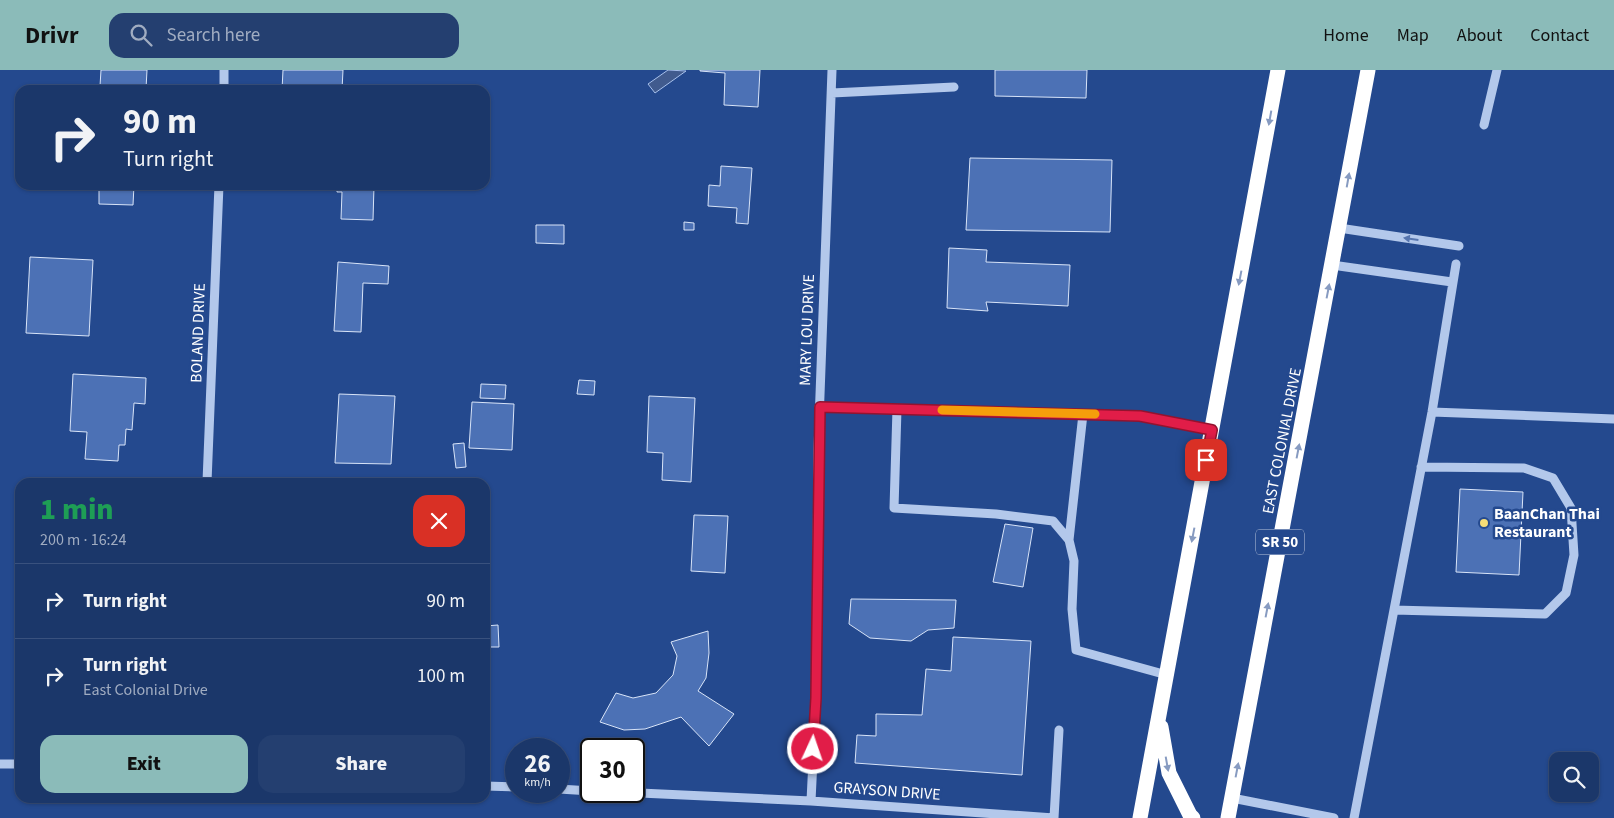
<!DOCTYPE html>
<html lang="en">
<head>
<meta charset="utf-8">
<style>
  body { margin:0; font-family:"Source Sans 3",sans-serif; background:#243f70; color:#f1f3f6; height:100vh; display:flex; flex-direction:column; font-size:19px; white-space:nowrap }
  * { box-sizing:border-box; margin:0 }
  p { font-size:16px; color:#a0acc1 }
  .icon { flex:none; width:28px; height:28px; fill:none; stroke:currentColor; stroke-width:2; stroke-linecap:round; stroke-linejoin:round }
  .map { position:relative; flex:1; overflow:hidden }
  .sheet { position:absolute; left:15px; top:408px; width:475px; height:325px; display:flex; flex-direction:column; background:#1b376a; border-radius:15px; box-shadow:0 1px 4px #0004,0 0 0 1px #39517e }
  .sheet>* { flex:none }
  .guide { position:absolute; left:15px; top:15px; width:475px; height:105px; border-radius:15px; box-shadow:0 1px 4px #0004,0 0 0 1px #39517e; background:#1b376a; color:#f1f3f6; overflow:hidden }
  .buttons { position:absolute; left:1549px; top:682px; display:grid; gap:10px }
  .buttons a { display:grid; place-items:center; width:50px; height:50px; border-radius:10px; background:#1b376a; box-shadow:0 1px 4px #0004,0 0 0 1px #39517e; font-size:25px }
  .speed { position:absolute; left:505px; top:668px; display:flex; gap:10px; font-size:25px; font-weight:700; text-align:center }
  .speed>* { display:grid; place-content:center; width:65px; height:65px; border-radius:50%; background:#1b376a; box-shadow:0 1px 4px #0004,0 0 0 1px #39517e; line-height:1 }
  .speed small { font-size:12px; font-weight:400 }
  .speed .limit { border:2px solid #111; border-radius:8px; background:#fff; color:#111 }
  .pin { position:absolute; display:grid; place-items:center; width:42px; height:42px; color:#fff; margin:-21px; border-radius:10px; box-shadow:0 2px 8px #0006 }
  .me { position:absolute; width:55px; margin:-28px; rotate:3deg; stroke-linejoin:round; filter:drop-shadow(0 0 4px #0008) }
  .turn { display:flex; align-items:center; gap:18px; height:105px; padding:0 25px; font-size:22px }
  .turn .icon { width:65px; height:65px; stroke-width:2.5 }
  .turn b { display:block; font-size:35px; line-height:42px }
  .round { display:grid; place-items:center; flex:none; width:52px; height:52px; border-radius:15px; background:#243f70 }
  .head { display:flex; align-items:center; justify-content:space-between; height:85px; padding:0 25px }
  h1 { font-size:30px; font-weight:800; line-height:38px; color:#1e9e55 }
  .cta { display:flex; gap:10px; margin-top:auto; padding:10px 25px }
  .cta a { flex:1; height:58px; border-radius:15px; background:#8bbbb9; color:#111; font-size:20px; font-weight:800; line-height:58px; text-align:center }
  .cta a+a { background:#243f70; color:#f1f3f6 }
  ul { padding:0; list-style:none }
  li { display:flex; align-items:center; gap:15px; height:75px; padding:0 25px; border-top:1px solid #39517e }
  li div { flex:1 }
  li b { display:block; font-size:19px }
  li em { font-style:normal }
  header { display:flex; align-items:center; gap:30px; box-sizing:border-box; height:70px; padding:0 25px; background:#8bbbb9; color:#111 }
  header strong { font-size:24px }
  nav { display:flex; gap:28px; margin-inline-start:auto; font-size:18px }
  .search { width:350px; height:45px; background:#243f70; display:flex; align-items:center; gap:12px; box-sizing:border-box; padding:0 18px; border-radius:15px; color:#a0acc1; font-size:19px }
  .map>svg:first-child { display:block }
  .water { fill:#415b8e; stroke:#a8c1ec }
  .building { fill:#4c71b5; stroke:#d8e4f8 }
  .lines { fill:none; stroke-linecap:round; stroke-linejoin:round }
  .minor { stroke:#b3c8eb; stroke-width:9 }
  .highway { stroke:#fff; stroke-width:15 }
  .oneway { fill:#879bc1 }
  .oneway2 { fill:#5675af }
  .route-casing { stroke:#92132f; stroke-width:12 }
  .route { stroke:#e11d48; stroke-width:9 }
  .slow { stroke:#f59e0b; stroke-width:9 }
  .poi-dot { fill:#f6dd77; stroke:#24498e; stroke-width:2 }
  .labels { text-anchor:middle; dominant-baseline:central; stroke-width:5; stroke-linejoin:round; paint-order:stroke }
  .shield { fill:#24498e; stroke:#bdc8dd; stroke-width:1 }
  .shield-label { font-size:15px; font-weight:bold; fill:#fff }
  .street-label { font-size:16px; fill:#fff; stroke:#24498e }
  .poi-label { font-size:16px; font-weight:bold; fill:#fff; stroke:#24498e; text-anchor:start }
</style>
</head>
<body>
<header>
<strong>Drivr</strong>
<div class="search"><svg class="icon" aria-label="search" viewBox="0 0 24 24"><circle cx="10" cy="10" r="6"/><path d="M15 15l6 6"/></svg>Search here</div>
<nav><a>Home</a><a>Map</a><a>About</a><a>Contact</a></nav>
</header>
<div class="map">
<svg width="1614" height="748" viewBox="0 0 1614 748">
  <rect width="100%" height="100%" fill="#24498e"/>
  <!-- water -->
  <path class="water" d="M 668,0 L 686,1 L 655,23 L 648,14 Z"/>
  <!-- building -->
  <path class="building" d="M 101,0 L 147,0 L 146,19 L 100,16 Z
    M 283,0 L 343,0 L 342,20 L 282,20 Z
    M 700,0 L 760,0 L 758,37 L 724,35 L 725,3 L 700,1 Z
    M 995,0 L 1087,0 L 1086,28 L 995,26 Z
    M 970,88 L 1112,90 L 1110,162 L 966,160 Z
    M 721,96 L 752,98 L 748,154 L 736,153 L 737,138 L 708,136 L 709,115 L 720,116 Z
    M 99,115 L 134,115 L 133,135 L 99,134 Z
    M 337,115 L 379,115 L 379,117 L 374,116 L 373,150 L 341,149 L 342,122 L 337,122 Z
    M 684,152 L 694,153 L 694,160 L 684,160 Z
    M 536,155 L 564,155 L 564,174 L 536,173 Z
    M 949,178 L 987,180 L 986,192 L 1070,195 L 1068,236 L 986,232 L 988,241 L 947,238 Z
    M 30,187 L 93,190 L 89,266 L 26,263 Z
    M 338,192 L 389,196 L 388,214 L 363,213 L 361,262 L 334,261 Z
    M 73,304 L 146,308 L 145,334 L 134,333 L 132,360 L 126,359 L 125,375 L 119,375 L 118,391 L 85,389 L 87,362 L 70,361 Z
    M 579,310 L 595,311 L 594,325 L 577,324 Z
    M 481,314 L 506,315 L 505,329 L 480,328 Z
    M 339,324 L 395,326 L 391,394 L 335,393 Z
    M 649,326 L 695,328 L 691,412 L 662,410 L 663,383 L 647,382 Z
    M 472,332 L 514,334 L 512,380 L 469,378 Z
    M 464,373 L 466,397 L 456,398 L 453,374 Z
    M 1460,419 L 1523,422 L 1519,505 L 1456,502 Z
    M 694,445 L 728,446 L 725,503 L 691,501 Z
    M 1005,454 L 1033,458 L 1023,517 L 993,512 Z
    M 851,529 L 956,530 L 954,558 L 928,560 L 911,571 L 870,568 L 849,554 Z
    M 498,555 L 499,577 L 485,577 L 485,556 Z
    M 708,561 L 709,583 L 706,608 L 698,621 L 734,644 L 709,676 L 681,647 L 645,659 L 624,660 L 600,652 L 616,623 L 633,628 L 656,623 L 673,605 L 677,586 L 671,572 Z
    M 953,567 L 1031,571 L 1022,705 L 855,693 L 857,665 L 876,666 L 876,644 L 922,645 L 926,599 L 951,601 Z"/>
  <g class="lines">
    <!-- minor -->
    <path class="minor" d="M 224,20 L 224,0
      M 832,23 L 954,17
      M 1484,55 L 1497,0
      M 1339,158 L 1459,176
      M 1332,195 L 1452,212
      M 819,337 L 1083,344
      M 897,339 L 894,438 L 996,444 L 1053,451 L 1069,470 L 1074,491 L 1072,539 L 1076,580 L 1167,605
      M 1432,342 L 1614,349
      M 207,412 L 219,115
      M 1069,470 L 1083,344 L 1140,346 L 1212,360
      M 1394,540 L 1545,544 L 1566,523 L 1574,485 L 1571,438 L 1553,408 L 1524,398 L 1421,397
      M 0,694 L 20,694
      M 485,716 L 516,717
      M 559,719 L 591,721
      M 597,721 L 811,731 L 1054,748
      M 1232,728 L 1334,748
      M 811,731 L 816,628 L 818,379 L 832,0
      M 1054,748 L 1059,660
      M 1354,748 L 1432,342 L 1456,194"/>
    <!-- highway -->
    <path class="highway" d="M 1161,657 L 1169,703 L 1190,745 L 1193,748
      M 1140,748 L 1278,0
      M 1228,748 L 1368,0"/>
  </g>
  <!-- one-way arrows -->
  <defs><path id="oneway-solid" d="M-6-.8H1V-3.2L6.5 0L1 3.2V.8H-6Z" transform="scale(1.25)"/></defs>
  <g class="oneway">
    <use href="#oneway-solid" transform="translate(1270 48) rotate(100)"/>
    <use href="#oneway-solid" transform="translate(1348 110) rotate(-80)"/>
    <use href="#oneway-solid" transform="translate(1240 208) rotate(101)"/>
    <use href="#oneway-solid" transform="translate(1328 221) rotate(-79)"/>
    <use href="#oneway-solid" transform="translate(1298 381) rotate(-79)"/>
    <use href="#oneway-solid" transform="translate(1193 465) rotate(101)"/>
    <use href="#oneway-solid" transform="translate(1267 540) rotate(-79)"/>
    <use href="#oneway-solid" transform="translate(1167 694) rotate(80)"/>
    <use href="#oneway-solid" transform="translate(1237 700) rotate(-79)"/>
  </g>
  <use class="oneway2" href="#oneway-solid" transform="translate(1411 169) rotate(-172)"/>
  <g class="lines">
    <defs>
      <path id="route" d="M 813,679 L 816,628 L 820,337 L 1140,346 L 1212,360 L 1206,390"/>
    </defs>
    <!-- route casing -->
    <use href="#route" class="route-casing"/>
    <!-- route -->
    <use href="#route" class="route"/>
    <!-- slow -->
    <path class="slow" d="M 942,340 L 1095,344"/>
  </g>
  <!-- markers -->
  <circle class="poi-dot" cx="1484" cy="453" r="5"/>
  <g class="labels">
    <!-- shield labels -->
    <rect class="shield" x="1256" y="459.5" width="48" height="25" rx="4"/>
    <g class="shield-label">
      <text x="1280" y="472">SR 50</text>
    </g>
    <!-- street labels -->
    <g class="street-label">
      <text transform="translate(807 260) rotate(-88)">MARY LOU DRIVE</text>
      <text transform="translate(198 263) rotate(-88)">BOLAND DRIVE</text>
      <text transform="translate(1282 371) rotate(-79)">EAST COLONIAL DRIVE</text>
      <text transform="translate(887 721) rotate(4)">GRAYSON DRIVE</text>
    </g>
    <!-- poi labels -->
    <g class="poi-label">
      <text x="1494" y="444">BaanChan Thai<tspan x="1494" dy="18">Restaurant</tspan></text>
    </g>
  </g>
</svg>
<div class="buttons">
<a><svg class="icon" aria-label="search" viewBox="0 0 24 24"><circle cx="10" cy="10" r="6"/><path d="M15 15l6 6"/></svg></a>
</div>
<div class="speed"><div>26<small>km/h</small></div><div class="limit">30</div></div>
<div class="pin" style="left:1206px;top:390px;background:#d93025"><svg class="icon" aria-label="arrive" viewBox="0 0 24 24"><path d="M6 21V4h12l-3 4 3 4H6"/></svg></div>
<svg class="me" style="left:813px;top:679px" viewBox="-20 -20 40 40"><circle r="17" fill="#e11d48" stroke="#fff" stroke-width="3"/><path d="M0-11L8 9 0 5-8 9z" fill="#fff"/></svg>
<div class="guide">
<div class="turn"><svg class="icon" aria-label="right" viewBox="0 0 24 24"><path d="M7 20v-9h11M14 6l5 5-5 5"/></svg><div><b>90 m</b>Turn right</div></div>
</div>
<section class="sheet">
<div class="head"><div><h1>1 min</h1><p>200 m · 16:24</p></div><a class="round" style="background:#d93025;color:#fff"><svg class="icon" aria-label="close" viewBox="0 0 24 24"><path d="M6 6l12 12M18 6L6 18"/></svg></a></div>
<ul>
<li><svg class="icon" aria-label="right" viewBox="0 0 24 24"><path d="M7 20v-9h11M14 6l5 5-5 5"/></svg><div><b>Turn right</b></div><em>90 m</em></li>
<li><svg class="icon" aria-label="right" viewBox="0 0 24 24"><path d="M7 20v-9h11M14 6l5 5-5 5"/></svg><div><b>Turn right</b><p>East Colonial Drive</p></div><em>100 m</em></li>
</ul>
<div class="cta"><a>Exit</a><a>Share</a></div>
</section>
</div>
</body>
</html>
